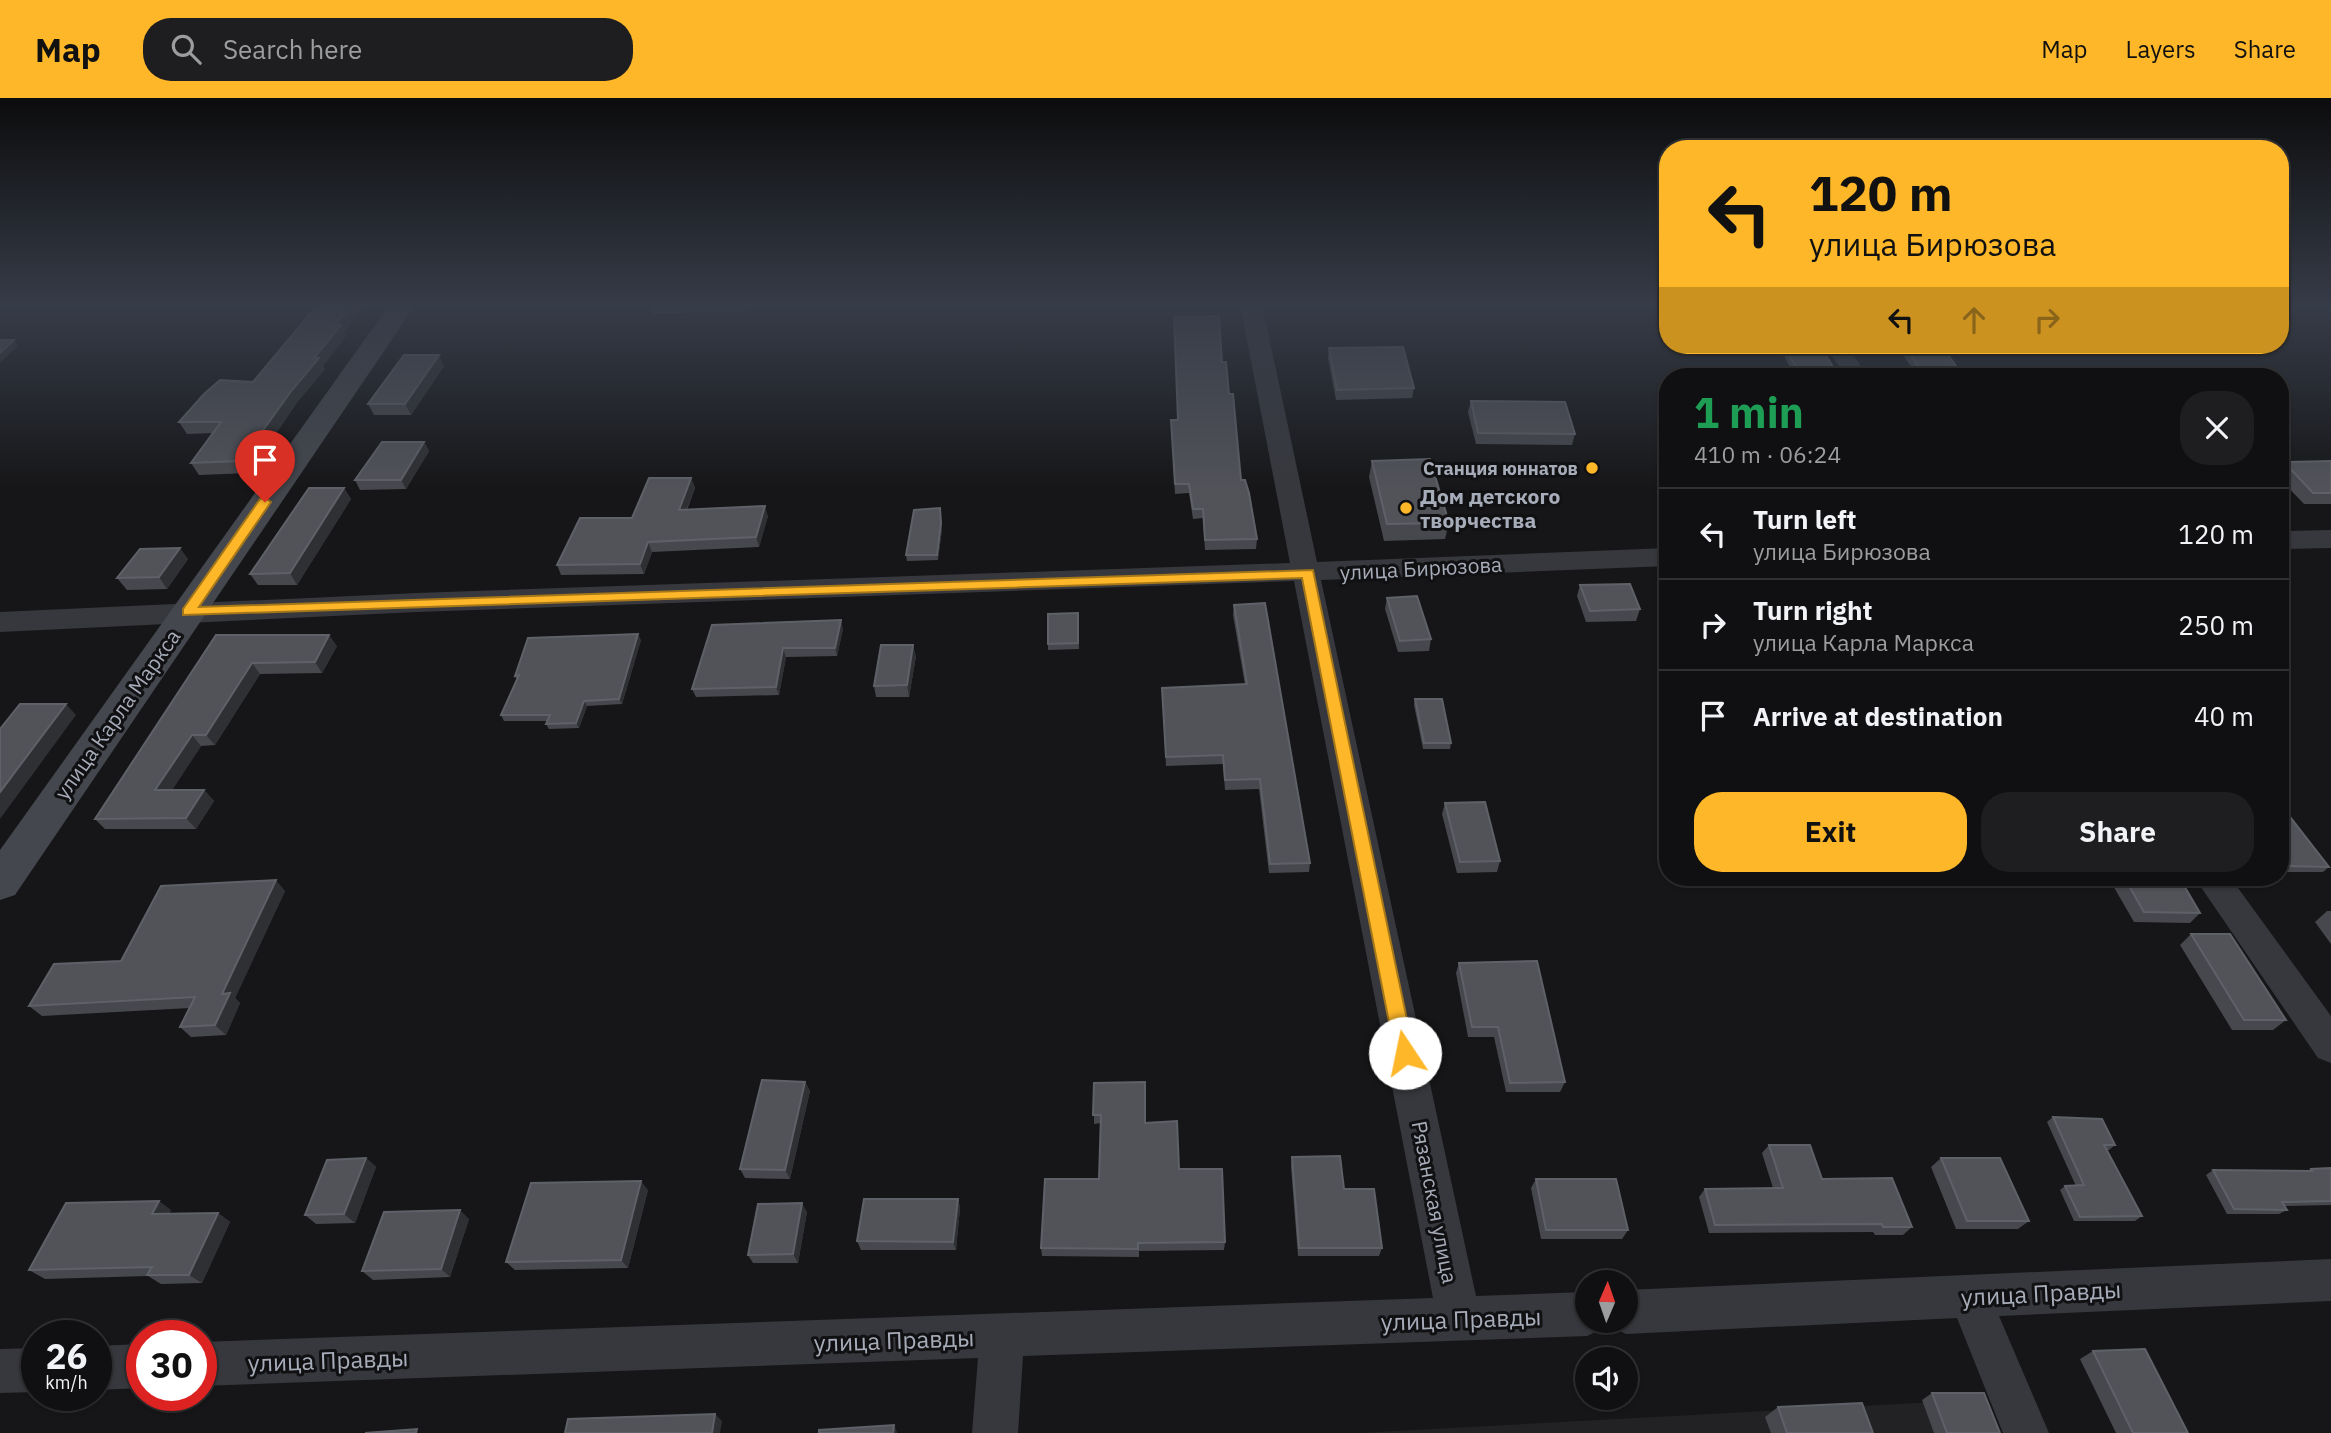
<!DOCTYPE html>
<html lang="en">
<head>
<meta charset="utf-8">
<style>
  body { margin:0; font-family:"IBM Plex Sans",sans-serif; background:#1e1e20; color:#f1f3f6; height:100vh; display:flex; flex-direction:column; font-size:26px; white-space:nowrap }
  * { box-sizing:border-box; margin:0 }
  p { font-size:23px; color:#9c9d9f }
  .icon { flex:none; width:38px; height:38px; fill:none; stroke:currentColor; stroke-width:2; stroke-linecap:round; stroke-linejoin:round }
  .map { position:relative; flex:1; overflow:hidden }
  .sheet { position:absolute; left:1659px; top:270px; width:630px; height:518px; display:flex; flex-direction:column; background:#101012; border-radius:28px; box-shadow:0 2px 5px #0004,0 0 0 2px #303032 }
  .sheet>* { flex:none }
  .guide { position:absolute; left:1659px; top:42px; width:630px; height:214px; border-radius:28px; box-shadow:0 2px 5px #0004,0 0 0 2px #303032; background:#feb728; color:#111; overflow:hidden }
  .needle { width:46px; rotate:2deg }
  .controls { position:absolute; left:1575px; top:1172px; display:grid; gap:14px }
  .controls a { display:grid; place-items:center; width:63px; height:63px; border-radius:50%; background:#101012; box-shadow:0 2px 5px #0004,0 0 0 2px #303032; font-size:35px }
  .speed { position:absolute; left:21px; top:1222px; display:flex; gap:14px; font-size:35px; font-weight:700; text-align:center }
  .speed>* { display:grid; place-content:center; width:91px; height:91px; border-radius:50%; background:#101012; box-shadow:0 2px 5px #0004,0 0 0 2px #303032; line-height:1 }
  .speed small { font-size:18px; font-weight:400 }
  .speed .limit { border:10px solid #d22; background:#fff; color:#111 }
  .pin { position:absolute; display:grid; place-items:center; width:60px; height:60px; color:#fff; margin:-72px -30px; border-radius:50% 50% 50% 0; rotate:-45deg; box-shadow:0 0 7px #0007 }
  .pin .icon { rotate:45deg }
  .me { position:absolute; width:77px; margin:-38px; rotate:349deg; stroke-linejoin:round; filter:drop-shadow(0 0 5px #0008) }
  .turn { display:flex; align-items:center; gap:24px; height:147px; padding:0 35px; font-size:32px }
  .turn .icon { width:91px; height:91px; stroke-width:2.5 }
  .turn b { display:block; font-size:49px; line-height:60px }
  .lanes { display:flex; align-items:center; height:66px; padding:0 35px; background:#0003; justify-content:center; gap:35px; direction:ltr }
  .lanes .off { opacity:.35 }
  .round { display:grid; place-items:center; flex:none; width:74px; height:74px; border-radius:28px; background:#1e1e20 }
  .summary { display:flex; align-items:center; justify-content:space-between; height:119px; padding:0 35px }
  h1 { font-size:42px; font-weight:800; line-height:52px; color:#1e9e55 }
  .cta { display:flex; gap:14px; margin-top:auto; padding:14px 35px }
  .cta a { flex:1; height:80px; border-radius:28px; background:#feb728; color:#111; font-size:28px; font-weight:800; line-height:80px; text-align:center }
  .cta a+a { background:#1e1e20; color:#f1f3f6 }
  ul { padding:0; list-style:none }
  li { display:flex; align-items:center; gap:21px; height:91px; padding:0 35px; border-top:2px solid #303032 }
  li div { flex:1 }
  li b { display:block; font-size:26px }
  li em { font-style:normal }
  header { display:flex; align-items:center; gap:42px; box-sizing:border-box; height:98px; padding:0 35px; background:#feb728; color:#111 }
  header strong { font-size:33px }
  nav { display:flex; gap:38px; margin-inline-start:auto; font-size:24px }
  .search { width:490px; height:63px; background:#1e1e20; display:flex; align-items:center; gap:18px; box-sizing:border-box; padding:0 24px; border-radius:28px; color:#9c9d9f; font-size:26px }
  .map>svg:first-child { display:block }
  .built { fill:#222225 }
  .lines { fill:none; stroke-linecap:round; stroke-linejoin:round }
  .minor { fill:#37383d; fill-rule:evenodd }
  .secondary { fill:#44474d; fill-rule:evenodd }
  .wall { fill:#47484d }
  .shaded-wall { fill:#2f3033 }
  .building { fill:#525359; stroke:#5f6168; stroke-width:2 }
  .route { fill:#feb728; stroke:#a5771a; stroke-width:2 }
  .poi-dot { fill:#feb728; stroke:#111113; stroke-width:2.5 }
  .labels { text-anchor:middle; dominant-baseline:central; stroke-width:6; stroke-linejoin:round; paint-order:stroke }
  .far-poi-label { font-size:18px; font-weight:bold; fill:#a7acb9; stroke:#111113; text-anchor:end }
  .poi-label { font-size:21px; font-weight:bold; fill:#a7acb9; stroke:#111113; text-anchor:start }
  .street-label { font-size:21px; fill:#a7acb9; stroke:#111113 }
  .near-street-label { font-size:24px; fill:#a7acb9; stroke:#111113 }
</style>
</head>
<body>
<header>
<strong>Map</strong>
<div class="search"><svg class="icon" aria-label="search" viewBox="0 0 24 24"><circle cx="10" cy="10" r="6"/><path d="M15 15l6 6"/></svg>Search here</div>
<nav><a>Map</a><a>Layers</a><a>Share</a></nav>
</header>
<div class="map">
<svg width="2331" height="1335" viewBox="0 0 2331 1335">
  <rect width="100%" height="100%" fill="#161618"/>
  <!-- built -->
  <path class="built" d="M 1972,1302 L 1984,1335 L 1358,1335 Z"/>
  <g class="lines">
    <!-- minor -->
    <path class="minor" d="M 1240,206 L 1262,206 L 1317,464 L 1668,450 L 1668,468 L 1321,482 L 1476,1198 L 1587,1194 L 1587,1223 L 1606,1223 L 1602,1231 L 1587,1238 L 1023,1258 L 1018,1335 L 972,1335 L 978,1260 L 201,1288 L 201,1244 L 1433,1200 L 1294,483 L 417,514 L 0,534 L 0,514 L 417,495 L 1290,465 Z
      M 1824,247 L 1846,247 L 1868,278 L 1846,278 Z
      M 2331,432 L 2331,450 L 2280,451 L 2280,433 Z
      M 2194,779 L 2230,779 L 2331,918 L 2331,965 L 2318,960 Z
      M 2331,1161 L 2331,1203 L 1999,1218 L 2049,1335 L 2003,1335 L 1957,1220 L 1626,1236 L 1611,1229 L 1608,1223 L 1626,1223 L 1626,1192 Z
      M 142,1246 L 142,1290 L 96,1292 L 96,1248 Z
      M 37,1250 L 37,1294 L 0,1295 L 0,1251 Z"/>
    <!-- secondary -->
    <path class="secondary" d="M 390,206 L 416,206 L 15,797 L 0,802 L 0,752 Z"/>
  </g>
  <!-- wall -->
  <path class="wall" d="M 651,206 L 750,206 L 746,213 L 652,216 L 650,208 Z
    M 344,234 L 346,238 L 323,268 L 325,271 L 298,303 L 249,375 L 199,377 L 191,365 L 213,335 L 187,336 L 179,324 Z
    M 1778,247 L 1819,247 L 1839,278 L 1795,278 Z
    M 1898,247 L 1959,250 L 1956,257 L 1948,257 L 1963,278 L 1917,278 L 1897,248 Z
    M 1329,250 L 1414,290 L 1412,300 L 1336,302 L 1328,260 Z
    M 1222,264 L 1229,296 L 1241,382 L 1257,441 L 1256,451 L 1205,452 L 1203,420 L 1193,421 L 1189,395 L 1175,396 L 1171,322 L 1177,322 Z
    M 444,268 L 411,317 L 374,317 L 368,306 Z
    M 1471,303 L 1575,336 L 1572,347 L 1476,346 L 1468,314 Z
    M 424,344 L 429,353 L 406,391 L 360,392 L 355,382 Z
    M 1372,363 L 1449,425 L 1445,441 L 1384,443 L 1369,379 Z
    M 2331,363 L 2331,406 L 2304,406 L 2280,381 L 2280,368 L 2284,364 Z
    M 691,380 L 695,390 L 687,412 L 768,418 L 759,449 L 652,454 L 644,476 L 561,477 L 557,467 L 632,420 Z
    M 344,390 L 351,401 L 297,487 L 258,487 L 250,476 Z
    M 942,431 L 938,462 L 907,463 L 906,457 Z
    M 188,461 L 167,491 L 127,492 L 117,480 Z
    M 1580,487 L 1640,511 L 1636,523 L 1586,524 L 1577,498 Z
    M 1387,500 L 1431,541 L 1429,553 L 1398,554 L 1385,511 Z
    M 1234,507 L 1310,765 L 1309,774 L 1269,775 L 1259,691 L 1225,692 L 1223,666 L 1166,668 L 1162,590 L 1245,587 L 1233,517 Z
    M 1078,515 L 1079,551 L 1048,552 L 1048,546 Z
    M 712,527 L 843,531 L 837,558 L 786,559 L 779,597 L 696,599 L 692,591 Z
    M 216,537 L 337,548 L 322,575 L 260,576 L 215,647 L 201,648 L 172,692 L 204,692 L 214,703 L 196,731 L 105,731 L 95,721 Z
    M 641,542 L 622,606 L 587,608 L 579,630 L 549,631 L 546,626 L 547,623 L 504,623 L 501,617 L 517,582 L 515,578 Z
    M 916,558 L 909,599 L 876,599 L 874,588 Z
    M 2280,590 L 2289,601 L 2280,610 Z
    M 1415,601 L 1451,645 L 1450,651 L 1423,651 L 1414,607 Z
    M 1445,705 L 1500,763 L 1497,774 L 1457,775 L 1442,716 Z
    M 2280,706 L 2329,769 L 2323,774 L 2280,774 Z
    M 2108,779 L 2179,779 L 2200,815 L 2190,825 L 2134,824 Z
    M 285,793 L 235,900 L 240,905 L 226,937 L 191,939 L 180,929 L 190,910 L 42,918 L 29,908 L 121,863 Z
    M 2327,813 L 2331,813 L 2331,846 L 2315,824 Z
    M 2191,836 L 2286,922 L 2273,932 L 2232,932 L 2180,847 Z
    M 1459,865 L 1565,984 L 1560,994 L 1506,994 L 1494,939 L 1468,939 L 1456,875 Z
    M 805,984 L 810,993 L 790,1081 L 745,1080 L 740,1071 Z
    M 1094,985 L 1146,1025 L 1179,1071 L 1225,1144 L 1224,1152 L 1139,1153 L 1139,1159 L 1042,1158 L 1041,1150 L 1099,1081 L 1101,1025 L 1094,1026 Z
    M 2053,1019 L 2115,1047 L 2109,1052 L 2107,1052 L 2142,1118 L 2135,1123 L 2074,1123 L 2060,1092 L 2065,1088 L 2076,1088 L 2047,1024 Z
    M 1769,1047 L 1822,1081 L 1912,1129 L 1903,1137 L 1875,1137 L 1873,1134 L 1709,1135 L 1699,1099 L 1705,1091 L 1773,1090 L 1762,1055 Z
    M 1292,1059 L 1344,1091 L 1382,1150 L 1379,1158 L 1298,1158 L 1291,1069 Z
    M 366,1060 L 376,1069 L 355,1125 L 316,1126 L 305,1117 Z
    M 1941,1060 L 2029,1123 L 2018,1131 L 1956,1131 L 1931,1069 Z
    M 2331,1070 L 2331,1107 L 2284,1108 L 2287,1112 L 2279,1116 L 2227,1116 L 2206,1077 L 2213,1072 L 2307,1073 L 2311,1071 Z
    M 1536,1081 L 1628,1132 L 1622,1141 L 1541,1141 L 1531,1090 Z
    M 648,1092 L 628,1170 L 515,1172 L 506,1164 Z
    M 958,1101 L 960,1110 L 956,1152 L 861,1152 L 857,1143 Z
    M 171,1112 L 169,1116 L 218,1115 L 230,1124 L 202,1185 L 161,1186 L 148,1178 L 45,1181 L 29,1172 Z
    M 807,1114 L 798,1165 L 753,1165 L 748,1157 Z
    M 469,1121 L 450,1179 L 373,1182 L 362,1173 Z
    M 2093,1253 L 2188,1335 L 2116,1335 L 2080,1261 Z
    M 1932,1295 L 2000,1335 L 1934,1335 L 1922,1302 Z
    M 1778,1309 L 1873,1335 L 1771,1335 L 1765,1319 Z"/>
  <!-- shaded-wall -->
  <path class="shaded-wall" d="M 353,206 L 368,206 L 344,234 L 346,238 L 323,268 L 325,271 L 298,303 L 249,375 L 241,363 L 314,260 L 335,227 Z
    M 744,206 L 750,206 L 746,213 Z
    M 14,242 L 18,248 L 0,265 L 0,255 Z
    M 439,257 L 444,268 L 411,317 L 405,306 Z
    M 424,344 L 429,353 L 406,391 L 401,382 Z
    M 691,380 L 695,390 L 682,422 L 679,412 Z
    M 344,390 L 351,401 L 297,487 L 290,475 Z
    M 765,408 L 768,418 L 759,449 L 756,439 Z
    M 940,410 L 942,431 L 938,462 L 937,457 Z
    M 648,444 L 652,454 L 644,476 L 640,466 Z
    M 180,450 L 188,461 L 167,491 L 159,479 Z
    M 841,522 L 843,531 L 837,558 L 835,550 Z
    M 638,536 L 641,542 L 622,606 L 619,601 Z
    M 329,537 L 337,548 L 322,575 L 315,564 Z
    M 913,547 L 916,558 L 909,599 L 907,587 Z
    M 783,550 L 786,559 L 779,597 L 776,589 Z
    M 252,565 L 260,576 L 215,647 L 206,637 Z
    M 584,603 L 587,608 L 579,630 L 576,625 Z
    M 66,606 L 76,617 L 0,721 L 0,694 Z
    M 192,637 L 201,648 L 165,703 L 155,692 Z
    M 204,692 L 214,703 L 196,731 L 186,720 Z
    M 276,782 L 285,793 L 235,900 L 240,905 L 226,937 L 215,927 L 222,896 Z
    M 805,984 L 810,993 L 790,1081 L 785,1072 Z
    M 366,1060 L 376,1069 L 355,1125 L 344,1116 Z
    M 641,1083 L 648,1092 L 628,1170 L 621,1162 Z
    M 958,1101 L 960,1110 L 956,1152 L 953,1144 Z
    M 159,1103 L 171,1112 L 165,1125 L 152,1116 Z
    M 802,1105 L 807,1114 L 798,1165 L 793,1156 Z
    M 460,1112 L 469,1121 L 450,1179 L 441,1171 Z
    M 218,1115 L 230,1124 L 202,1185 L 189,1177 Z
    M 715,1316 L 722,1323 L 720,1335 L 712,1335 Z
    M 894,1327 L 897,1334 L 897,1335 L 893,1335 Z"/>
  <!-- building -->
  <path class="building" d="M 318,206 L 353,206 L 335,227 L 341,227 L 314,260 L 319,260 L 292,292 L 241,363 L 191,365 L 221,324 L 179,324 L 204,296 L 220,282 L 253,284 Z
    M 651,206 L 724,206 L 650,208 Z
    M 1219,218 L 1222,264 L 1226,264 L 1229,296 L 1233,296 L 1241,382 L 1245,382 L 1249,395 L 1257,441 L 1205,442 L 1203,411 L 1193,411 L 1189,386 L 1175,386 L 1171,322 L 1178,322 L 1174,219 Z
    M 0,242 L 14,242 L 0,255 Z
    M 1783,247 L 1819,247 L 1839,278 L 1801,278 Z
    M 1904,247 L 1956,247 L 1959,250 L 1944,251 L 1963,278 L 1924,278 Z
    M 1403,249 L 1414,290 L 1337,292 L 1329,250 Z
    M 404,257 L 439,257 L 405,306 L 368,306 Z
    M 1471,303 L 1565,304 L 1575,336 L 1478,335 Z
    M 382,344 L 424,344 L 401,382 L 355,382 Z
    M 1430,361 L 1449,425 L 1387,426 L 1372,363 Z
    M 2331,363 L 2331,395 L 2313,395 L 2284,364 Z
    M 649,380 L 691,380 L 679,412 L 765,408 L 756,439 L 648,444 L 640,466 L 557,467 L 580,420 L 632,420 Z
    M 309,390 L 344,390 L 290,475 L 250,476 Z
    M 940,410 L 941,425 L 937,457 L 906,457 L 914,412 Z
    M 180,450 L 159,479 L 117,480 L 140,451 Z
    M 1630,486 L 1640,511 L 1590,513 L 1580,487 Z
    M 1417,498 L 1431,541 L 1400,543 L 1387,500 Z
    M 1265,505 L 1310,765 L 1270,766 L 1260,681 L 1225,682 L 1223,657 L 1166,659 L 1162,590 L 1247,586 L 1234,507 Z
    M 1078,515 L 1078,545 L 1048,546 L 1048,516 Z
    M 841,522 L 835,550 L 783,550 L 776,589 L 692,591 L 712,527 Z
    M 638,536 L 619,601 L 584,603 L 576,625 L 546,626 L 550,617 L 501,617 L 519,577 L 515,578 L 528,540 Z
    M 216,537 L 329,537 L 315,564 L 252,565 L 206,637 L 192,637 L 155,692 L 204,692 L 186,720 L 95,721 Z
    M 881,547 L 913,547 L 907,587 L 874,588 Z
    M 2280,590 L 2289,601 L 2280,601 Z
    M 1415,601 L 1442,601 L 1451,645 L 1424,645 Z
    M 20,606 L 66,606 L 0,694 L 0,631 Z
    M 1485,704 L 1500,763 L 1460,764 L 1445,705 Z
    M 2280,706 L 2329,769 L 2282,768 L 2280,765 Z
    M 2124,779 L 2179,779 L 2200,815 L 2144,814 Z
    M 276,782 L 222,896 L 230,895 L 215,927 L 180,929 L 195,899 L 29,908 L 54,866 L 121,863 L 161,788 Z
    M 2191,836 L 2230,836 L 2286,922 L 2244,922 Z
    M 1537,863 L 1565,984 L 1510,985 L 1498,929 L 1472,929 L 1459,865 Z
    M 762,982 L 805,984 L 785,1072 L 740,1071 Z
    M 1145,984 L 1145,1025 L 1177,1023 L 1179,1071 L 1222,1071 L 1225,1144 L 1138,1145 L 1138,1151 L 1041,1150 L 1045,1081 L 1099,1081 L 1101,1017 L 1093,1017 L 1094,985 Z
    M 2053,1019 L 2102,1021 L 2115,1047 L 2104,1047 L 2142,1118 L 2080,1119 L 2065,1088 L 2084,1087 Z
    M 1769,1047 L 1810,1047 L 1822,1081 L 1892,1080 L 1912,1129 L 1883,1129 L 1882,1126 L 1715,1127 L 1705,1091 L 1783,1090 Z
    M 1340,1058 L 1344,1091 L 1374,1091 L 1382,1150 L 1299,1150 L 1292,1059 Z
    M 366,1060 L 344,1116 L 305,1117 L 327,1062 Z
    M 1941,1060 L 2000,1060 L 2029,1123 L 1967,1123 Z
    M 2331,1070 L 2331,1103 L 2282,1104 L 2287,1112 L 2234,1111 L 2213,1072 L 2312,1073 L 2311,1071 Z
    M 1536,1081 L 1616,1081 L 1628,1132 L 1546,1132 Z
    M 641,1083 L 621,1162 L 506,1164 L 531,1085 Z
    M 864,1101 L 958,1101 L 953,1144 L 857,1143 Z
    M 159,1103 L 152,1116 L 218,1115 L 189,1177 L 147,1177 L 152,1169 L 29,1172 L 66,1105 Z
    M 802,1105 L 793,1156 L 748,1157 L 758,1106 Z
    M 460,1112 L 441,1171 L 362,1173 L 384,1114 Z
    M 2145,1251 L 2188,1335 L 2133,1335 L 2093,1253 Z
    M 1932,1295 L 1984,1295 L 2000,1335 L 1947,1335 Z
    M 1862,1305 L 1873,1335 L 1787,1335 L 1778,1309 Z
    M 715,1316 L 712,1335 L 565,1335 L 568,1321 Z
    M 894,1327 L 893,1335 L 819,1335 L 819,1332 Z
    M 417,1331 L 416,1335 L 365,1335 Z"/>
  <!-- sky -->
  <linearGradient id="sky" x2="0" y2="1"><stop stop-color="#0c0c0d"/><stop offset="0.53" stop-color="#363c48"/><stop offset="1" stop-color="#363c48" stop-opacity="0"/></linearGradient>
  <rect width="2331" height="392" fill="url(#sky)"/>
  <!-- route -->
  <path class="route" d="M 265,400 L 271,404 L 199,509 L 1313,472 L 1414,955 L 1411,961 L 1405,963 L 1398,961 L 1395,955 L 1302,480 L 183,517 L 183,511 L 260,401 Z"/>
  <!-- markers -->
  <g class="poi-dot">
    <circle cx="1592" cy="370" r="7"/>
    <circle cx="1406" cy="410" r="7"/>
  </g>
  <g class="labels">
    <!-- far-poi labels -->
    <g class="far-poi-label">
      <text x="1578" y="370">Станция юннатов</text>
    </g>
    <!-- poi labels -->
    <g class="poi-label">
      <text x="1420" y="398">Дом детского<tspan x="1420" dy="24">творчества</tspan></text>
    </g>
    <!-- street labels -->
    <g class="street-label">
      <text transform="translate(1421 470) rotate(-3)">улица Бирюзова</text>
      <text transform="translate(117 616) rotate(-55)">улица Карла Маркса</text>
      <text transform="translate(1435 1104) rotate(79)">Рязанская улица</text>
    </g>
    <!-- near-street labels -->
    <g class="near-street-label">
      <text transform="translate(2041 1195) rotate(-3)">улица Правды</text>
      <text transform="translate(1461 1221) rotate(-2)">улица Правды</text>
      <text transform="translate(894 1242) rotate(-2)">улица Правды</text>
      <text transform="translate(328 1262) rotate(-2)">улица Правды</text>
    </g>
  </g>
</svg>
<div class="controls">
<a><svg class="needle" viewBox="-14 -14 28 28"><path d="M0-13l5 13h-10z" fill="#e53935"/><path d="M0 13l5-13h-10z" fill="#9c9d9f"/></svg></a>
<a><svg class="icon" aria-label="sound" viewBox="0 0 24 24"><path d="M4 9h4l5-4v14l-5-4H4zM17 9q2 3 0 6"/></svg></a>
</div>
<div class="speed"><div>26<small>km/h</small></div><div class="limit">30</div></div>
<div class="pin" style="left:265px;top:404px;background:#d93025"><svg class="icon" aria-label="arrive" viewBox="0 0 24 24"><path d="M6 21V4h12l-3 4 3 4H6"/></svg></div>
<svg class="me" style="left:1405px;top:955px" viewBox="-20 -20 40 40"><circle r="19" fill="#fff"/><path d="M0-13L10 11 0 6-10 11z" fill="#feb728"/></svg>
<div class="guide">
<div class="turn"><svg class="icon" aria-label="left" viewBox="0 0 24 24"><path d="M17 20v-9H6M10 6l-5 5 5 5"/></svg><div><b>120 m</b>улица Бирюзова</div></div>
<div class="lanes"><svg class="icon" aria-label="left" viewBox="0 0 24 24"><path d="M17 20v-9H6M10 6l-5 5 5 5"/></svg><svg class="icon off" aria-label="ahead" viewBox="0 0 24 24"><path d="M12 20V5M6 11l6-6 6 6"/></svg><svg class="icon off" aria-label="right" viewBox="0 0 24 24"><path d="M7 20v-9h11M14 6l5 5-5 5"/></svg></div>
</div>
<section class="sheet">
<div class="summary"><div><h1>1 min</h1><p>410 m · 06:24</p></div><a class="round"><svg class="icon" aria-label="close" viewBox="0 0 24 24"><path d="M6 6l12 12M18 6L6 18"/></svg></a></div>
<ul>
<li><svg class="icon" aria-label="left" viewBox="0 0 24 24"><path d="M17 20v-9H6M10 6l-5 5 5 5"/></svg><div><b>Turn left</b><p>улица Бирюзова</p></div><em>120 m</em></li>
<li><svg class="icon" aria-label="right" viewBox="0 0 24 24"><path d="M7 20v-9h11M14 6l5 5-5 5"/></svg><div><b>Turn right</b><p>улица Карла Маркса</p></div><em>250 m</em></li>
<li><svg class="icon" aria-label="arrive" viewBox="0 0 24 24"><path d="M6 21V4h12l-3 4 3 4H6"/></svg><div><b>Arrive at destination</b></div><em>40 m</em></li>
</ul>
<div class="cta"><a>Exit</a><a>Share</a></div>
</section>
</div>
</body>
</html>
